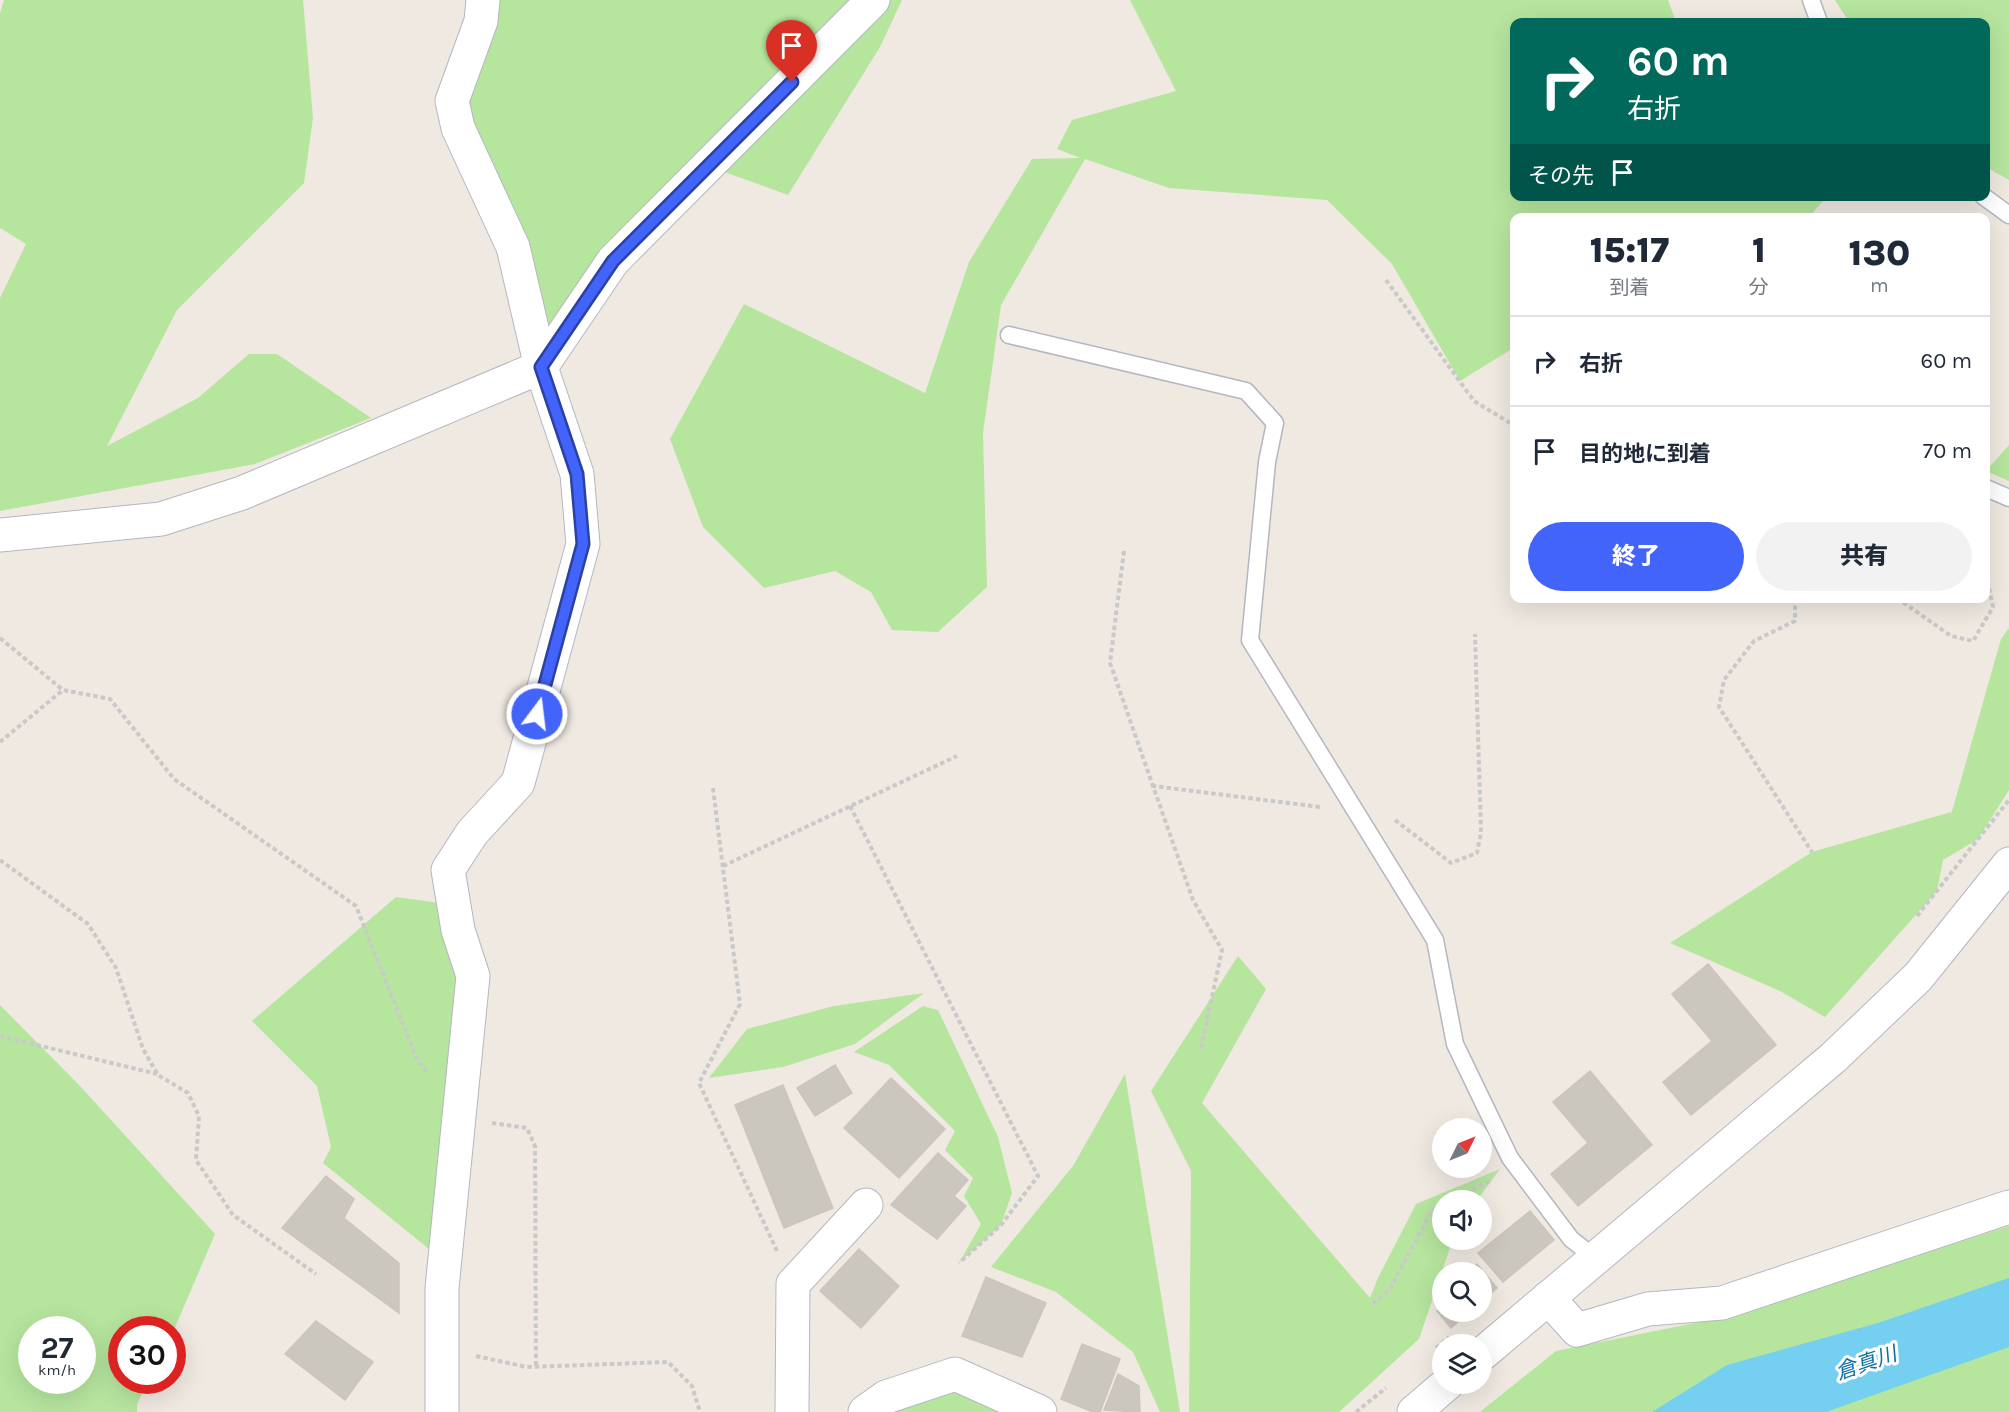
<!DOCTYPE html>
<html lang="ja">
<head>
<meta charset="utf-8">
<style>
  body { margin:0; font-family:Karla,"Noto Sans JP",sans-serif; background:#f2f2f3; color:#1f2937; height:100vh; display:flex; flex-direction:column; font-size:22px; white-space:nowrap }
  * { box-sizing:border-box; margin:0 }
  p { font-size:20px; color:#747a83 }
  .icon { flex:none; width:33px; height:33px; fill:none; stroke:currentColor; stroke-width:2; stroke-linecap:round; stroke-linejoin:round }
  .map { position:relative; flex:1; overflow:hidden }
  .drawer { position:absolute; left:1510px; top:213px; width:480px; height:390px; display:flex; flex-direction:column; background:#fff; border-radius:12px; box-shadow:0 6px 24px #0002 }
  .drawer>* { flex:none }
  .hud { position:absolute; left:1510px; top:18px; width:480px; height:183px; border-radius:12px; box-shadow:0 6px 24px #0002; background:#00695c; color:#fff; overflow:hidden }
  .needle { width:39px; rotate:47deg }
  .tools { position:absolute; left:1432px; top:1118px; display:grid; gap:12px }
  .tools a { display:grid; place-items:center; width:60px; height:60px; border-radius:50%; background:#fff; box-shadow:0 6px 24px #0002; font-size:30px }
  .speed { position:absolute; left:18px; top:1316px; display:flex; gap:12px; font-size:30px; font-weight:700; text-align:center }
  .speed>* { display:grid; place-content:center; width:78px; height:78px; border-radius:50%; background:#fff; box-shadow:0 6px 24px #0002; line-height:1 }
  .speed small { font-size:15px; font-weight:400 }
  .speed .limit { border:9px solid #d22; background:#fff; color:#111 }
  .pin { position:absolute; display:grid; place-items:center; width:51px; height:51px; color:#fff; margin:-62px -26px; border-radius:50% 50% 50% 0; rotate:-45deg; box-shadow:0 0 6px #0007 }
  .pin .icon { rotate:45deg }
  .me { position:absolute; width:66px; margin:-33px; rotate:15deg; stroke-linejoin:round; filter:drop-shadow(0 0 4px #0008) }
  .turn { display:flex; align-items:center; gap:21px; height:126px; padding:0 18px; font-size:27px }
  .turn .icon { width:78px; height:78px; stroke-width:2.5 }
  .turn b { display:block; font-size:42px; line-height:51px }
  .then { display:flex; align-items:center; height:57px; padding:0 18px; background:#0003; gap:12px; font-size:22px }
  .eta { display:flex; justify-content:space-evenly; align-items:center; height:102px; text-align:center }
  .eta b { font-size:36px; font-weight:800; line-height:42px }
  .button { display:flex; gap:12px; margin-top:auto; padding:12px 18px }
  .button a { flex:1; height:69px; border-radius:36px; background:#4264fb; color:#fff; font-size:24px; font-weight:800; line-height:69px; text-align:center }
  .button a+a { background:#f2f2f3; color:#1f2937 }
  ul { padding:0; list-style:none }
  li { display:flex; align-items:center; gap:18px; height:90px; padding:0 18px; border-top:2px solid #e0e1e3 }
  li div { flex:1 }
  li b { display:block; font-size:22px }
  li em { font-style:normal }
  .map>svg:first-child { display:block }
  .green { fill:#b6e59e; fill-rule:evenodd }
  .water { fill:#75cff0 }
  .building { fill:#cbc7bf; stroke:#cbc5ba; stroke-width:1.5 }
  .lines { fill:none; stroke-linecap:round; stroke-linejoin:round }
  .lane-casing { stroke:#b4b7c1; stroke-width:19 }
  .street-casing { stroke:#b4b7c1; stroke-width:35 }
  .secondary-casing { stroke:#b4b7c1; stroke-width:35 }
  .path { stroke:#c9c9c9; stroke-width:4; stroke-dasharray:4.5 3; stroke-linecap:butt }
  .lane { stroke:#fff; stroke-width:16 }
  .street { stroke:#fff; stroke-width:33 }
  .secondary { stroke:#fff; stroke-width:33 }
  .route-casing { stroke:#2b41a3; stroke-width:15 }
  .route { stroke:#4264fb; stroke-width:10 }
  .labels { text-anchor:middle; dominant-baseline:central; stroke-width:6; stroke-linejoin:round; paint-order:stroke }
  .water-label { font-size:21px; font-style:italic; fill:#0d6fa3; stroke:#fff }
</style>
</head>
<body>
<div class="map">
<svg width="2009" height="1412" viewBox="0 0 2009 1412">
  <rect width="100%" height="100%" fill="#efe9e1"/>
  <!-- green -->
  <path class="green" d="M 4,0 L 303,0 L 313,118 L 304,183 L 177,310 L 107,446 L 198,398 L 249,354 L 277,354 L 371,418 L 255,464 L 0,511 L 0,298 L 26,244 L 0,228 L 0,13 Z
    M 486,0 L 902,0 L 880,47 L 788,195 L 719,170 L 618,238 L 547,359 L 458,128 Z
    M 1130,0 L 1668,0 L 1676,22 L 1515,22 L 1515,196 L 1814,196 L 1823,201 L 1809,217 L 1515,218 L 1515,347 L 1460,381 L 1392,264 L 1327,200 L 1169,188 L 1085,159 L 1001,305 L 983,433 L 987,587 L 938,632 L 892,630 L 871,592 L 835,571 L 764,588 L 703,527 L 670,439 L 744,304 L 925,393 L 969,262 L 1032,159 L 1080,158 L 1057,149 L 1072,120 L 1176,91 Z
    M 1835,0 L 2009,0 L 2009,180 L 1986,167 L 1986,22 L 1849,22 Z
    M 2009,445 L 2009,481 L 1986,471 Z
    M 2009,628 L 2009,790 L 1978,839 L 1943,860 L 1937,891 L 1825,1017 L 1780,991 L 1670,943 L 1812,852 L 1951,812 L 1951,815 L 2001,639 Z
    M 396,897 L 454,905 L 459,1129 L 445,1262 L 323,1163 L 331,1147 L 317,1086 L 252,1021 Z
    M 1238,956 L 1266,989 L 1202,1103 L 1370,1298 L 1378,1278 L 1416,1204 L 1500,1169 L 1477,1200 L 1443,1200 L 1443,1239 L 1453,1239 L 1419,1339 L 1339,1412 L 1189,1412 L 1191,1171 L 1151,1091 Z
    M 924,993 L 855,1044 L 783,1067 L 709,1078 L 747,1029 L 834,1006 Z
    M 0,1005 L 80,1086 L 215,1234 L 173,1332 L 172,1329 L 122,1329 L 122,1380 L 149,1380 L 137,1404 L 137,1412 L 0,1412 ZM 32,1329 L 82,1329 L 82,1380 L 32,1380 Z
    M 923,1006 L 938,1010 L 998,1137 L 1012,1193 L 1001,1225 L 959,1263 L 981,1224 L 964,1196 L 973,1178 L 945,1150 L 955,1131 L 889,1065 L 854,1052 Z
    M 1125,1074 L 1180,1412 L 1160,1412 L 1133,1352 L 1056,1292 L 991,1267 L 1073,1166 Z
    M 2009,1226 L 2009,1412 L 1480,1412 L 1556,1351 L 1734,1315 Z
    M 955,1374 L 1040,1412 L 865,1412 Z"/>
  <!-- water -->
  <path class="water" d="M 2009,1278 L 2009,1347 L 1826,1412 L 1652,1412 L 1727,1365 L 1878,1323 Z"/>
  <!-- building -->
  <path class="building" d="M 1708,964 L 1776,1045 L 1691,1115 L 1663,1082 L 1712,1041 L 1672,994 Z
    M 835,1065 L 852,1093 L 815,1116 L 797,1088 Z
    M 1590,1071 L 1652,1145 L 1578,1206 L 1551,1174 L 1588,1143 L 1553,1102 Z
    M 891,1078 L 945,1129 L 899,1178 L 844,1128 Z
    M 783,1085 L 833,1208 L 784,1228 L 735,1105 Z
    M 938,1153 L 968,1180 L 954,1196 L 966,1206 L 937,1239 L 891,1205 Z
    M 326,1176 L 354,1199 L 344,1218 L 399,1263 L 399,1313 L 282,1228 Z
    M 1530,1211 L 1554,1240 L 1503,1282 L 1478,1253 Z
    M 859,1249 L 899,1286 L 861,1328 L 820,1291 Z
    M 1477,1264 L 1497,1288 L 1482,1301 L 1482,1272 L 1468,1272 Z
    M 986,1277 L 1046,1303 L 1022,1357 L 962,1336 Z
    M 1443,1306 L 1443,1311 L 1466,1311 L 1468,1313 L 1451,1328 L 1437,1311 Z
    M 316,1321 L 373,1362 L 345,1400 L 285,1354 Z
    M 1082,1344 L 1120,1359 L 1100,1412 L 1093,1412 L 1061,1399 Z
    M 1118,1374 L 1139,1386 L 1140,1412 L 1104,1410 Z"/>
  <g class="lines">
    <defs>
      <path id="lane" d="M 1811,0 L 1819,22
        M 1983,196 L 2009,215
        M 1009,335 L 1246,391 L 1275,423 L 1267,462 L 1250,640 L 1435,940 L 1455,1044 L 1510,1158 L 1571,1239 L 1595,1258
        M 1986,488 L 2009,498"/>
      <path id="street" d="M 0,535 L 161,519 L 242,493 L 541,367 L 613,261 L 873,0
        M 1548,1298 L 1577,1330 L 1648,1309 L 1722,1303 L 2009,1207
        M 442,1412 L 442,1288 L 473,976 L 458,930 L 448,870 L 472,833 L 518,783 L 583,544 L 577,474 L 541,367 L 513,247 L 458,128 L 452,101 L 481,21 L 483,0
        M 792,1412 L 793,1284 L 866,1205
        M 865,1412 L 886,1397 L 955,1374 L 1040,1412"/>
      <path id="secondary" d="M 1482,1354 L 1833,1058 L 1918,977 L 2009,864
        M 1414,1412 L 1448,1383"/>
    </defs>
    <!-- lane casing -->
    <use href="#lane" class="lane-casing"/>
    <!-- street casing -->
    <use href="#street" class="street-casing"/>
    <!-- secondary casing -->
    <use href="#secondary" class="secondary-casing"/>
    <!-- path -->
    <path class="path" d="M 1386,280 L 1474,401 L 1515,426
      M 1124,551 L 1110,663 L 1153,786
      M 1795,598 L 1795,621 L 1754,641 L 1724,680 L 1719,707 L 1812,852
      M 1897,598 L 1951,636 L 1973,641 L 1993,607 L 1986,574
      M 0,638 L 63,690 L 110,699 L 174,779 L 356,906 L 416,1057 L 427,1073
      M 0,742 L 63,690
      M 713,788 L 740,1004 L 699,1083 L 777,1251
      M 850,806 L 1038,1176 L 1001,1225 L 959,1263
      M 1395,820 L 1451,863 L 1477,853 L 1481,832 L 1475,634
      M 0,860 L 88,924 L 116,968 L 143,1049 L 158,1075 L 188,1093 L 199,1116 L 196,1160 L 233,1215 L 316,1274
      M 723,866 L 957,756
      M 1917,916 L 2009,800
      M 0,1036 L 157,1074
      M 1201,1048 L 1222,950 L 1193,900 L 1153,786 L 1320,807
      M 492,1123 L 527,1128 L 535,1146 L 536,1367
      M 1452,1200 L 1492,1180
      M 1373,1304 L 1390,1289 L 1432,1210 L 1443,1205
      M 1436,1348 L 1449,1337
      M 476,1356 L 527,1367 L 668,1362 L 692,1386 L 700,1412
      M 1356,1412 L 1386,1388"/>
    <!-- lane -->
    <use href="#lane" class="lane"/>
    <!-- street -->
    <use href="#street" class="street"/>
    <!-- secondary -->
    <use href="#secondary" class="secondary"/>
  </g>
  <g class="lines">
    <defs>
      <path id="route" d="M 537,714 L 583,544 L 577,474 L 541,367 L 613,261 L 792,82"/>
    </defs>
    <!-- route casing -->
    <use href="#route" class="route-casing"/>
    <!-- route -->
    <use href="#route" class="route"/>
  </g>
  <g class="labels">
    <!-- water labels -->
    <g class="water-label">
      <text transform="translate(1866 1363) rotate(-19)">倉真川</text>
    </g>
  </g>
</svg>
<div class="tools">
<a><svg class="needle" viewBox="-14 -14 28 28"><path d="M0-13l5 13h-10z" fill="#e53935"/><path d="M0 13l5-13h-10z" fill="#747a83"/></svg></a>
<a><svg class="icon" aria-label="sound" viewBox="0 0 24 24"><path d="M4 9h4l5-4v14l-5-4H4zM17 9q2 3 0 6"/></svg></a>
<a><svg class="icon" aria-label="search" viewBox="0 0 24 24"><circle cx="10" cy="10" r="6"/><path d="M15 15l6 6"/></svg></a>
<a><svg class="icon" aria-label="layers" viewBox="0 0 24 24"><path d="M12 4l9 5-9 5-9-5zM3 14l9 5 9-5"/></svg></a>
</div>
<div class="speed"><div>27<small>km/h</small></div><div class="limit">30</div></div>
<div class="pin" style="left:792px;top:82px;background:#d93025"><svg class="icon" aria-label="arrive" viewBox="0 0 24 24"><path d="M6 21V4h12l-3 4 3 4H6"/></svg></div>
<svg class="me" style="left:537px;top:714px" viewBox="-20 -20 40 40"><circle r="17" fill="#4264fb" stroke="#fff" stroke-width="3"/><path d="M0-11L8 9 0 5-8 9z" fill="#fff"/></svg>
<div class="hud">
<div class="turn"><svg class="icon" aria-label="right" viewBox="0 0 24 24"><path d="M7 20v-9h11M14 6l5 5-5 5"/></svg><div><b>60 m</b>右折</div></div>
<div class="then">その先<svg class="icon" aria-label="arrive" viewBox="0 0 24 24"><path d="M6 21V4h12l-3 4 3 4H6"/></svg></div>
</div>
<section class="drawer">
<div class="eta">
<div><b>15:17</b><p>到着</p></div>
<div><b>1</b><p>分</p></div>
<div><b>130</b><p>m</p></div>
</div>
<ul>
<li><svg class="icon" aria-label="right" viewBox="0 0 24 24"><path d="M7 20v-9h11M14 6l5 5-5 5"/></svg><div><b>右折</b></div><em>60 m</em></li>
<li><svg class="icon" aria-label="arrive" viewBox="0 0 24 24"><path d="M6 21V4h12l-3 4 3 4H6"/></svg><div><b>目的地に到着</b></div><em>70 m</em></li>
</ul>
<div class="button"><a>終了</a><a>共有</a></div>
</section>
</div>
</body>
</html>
